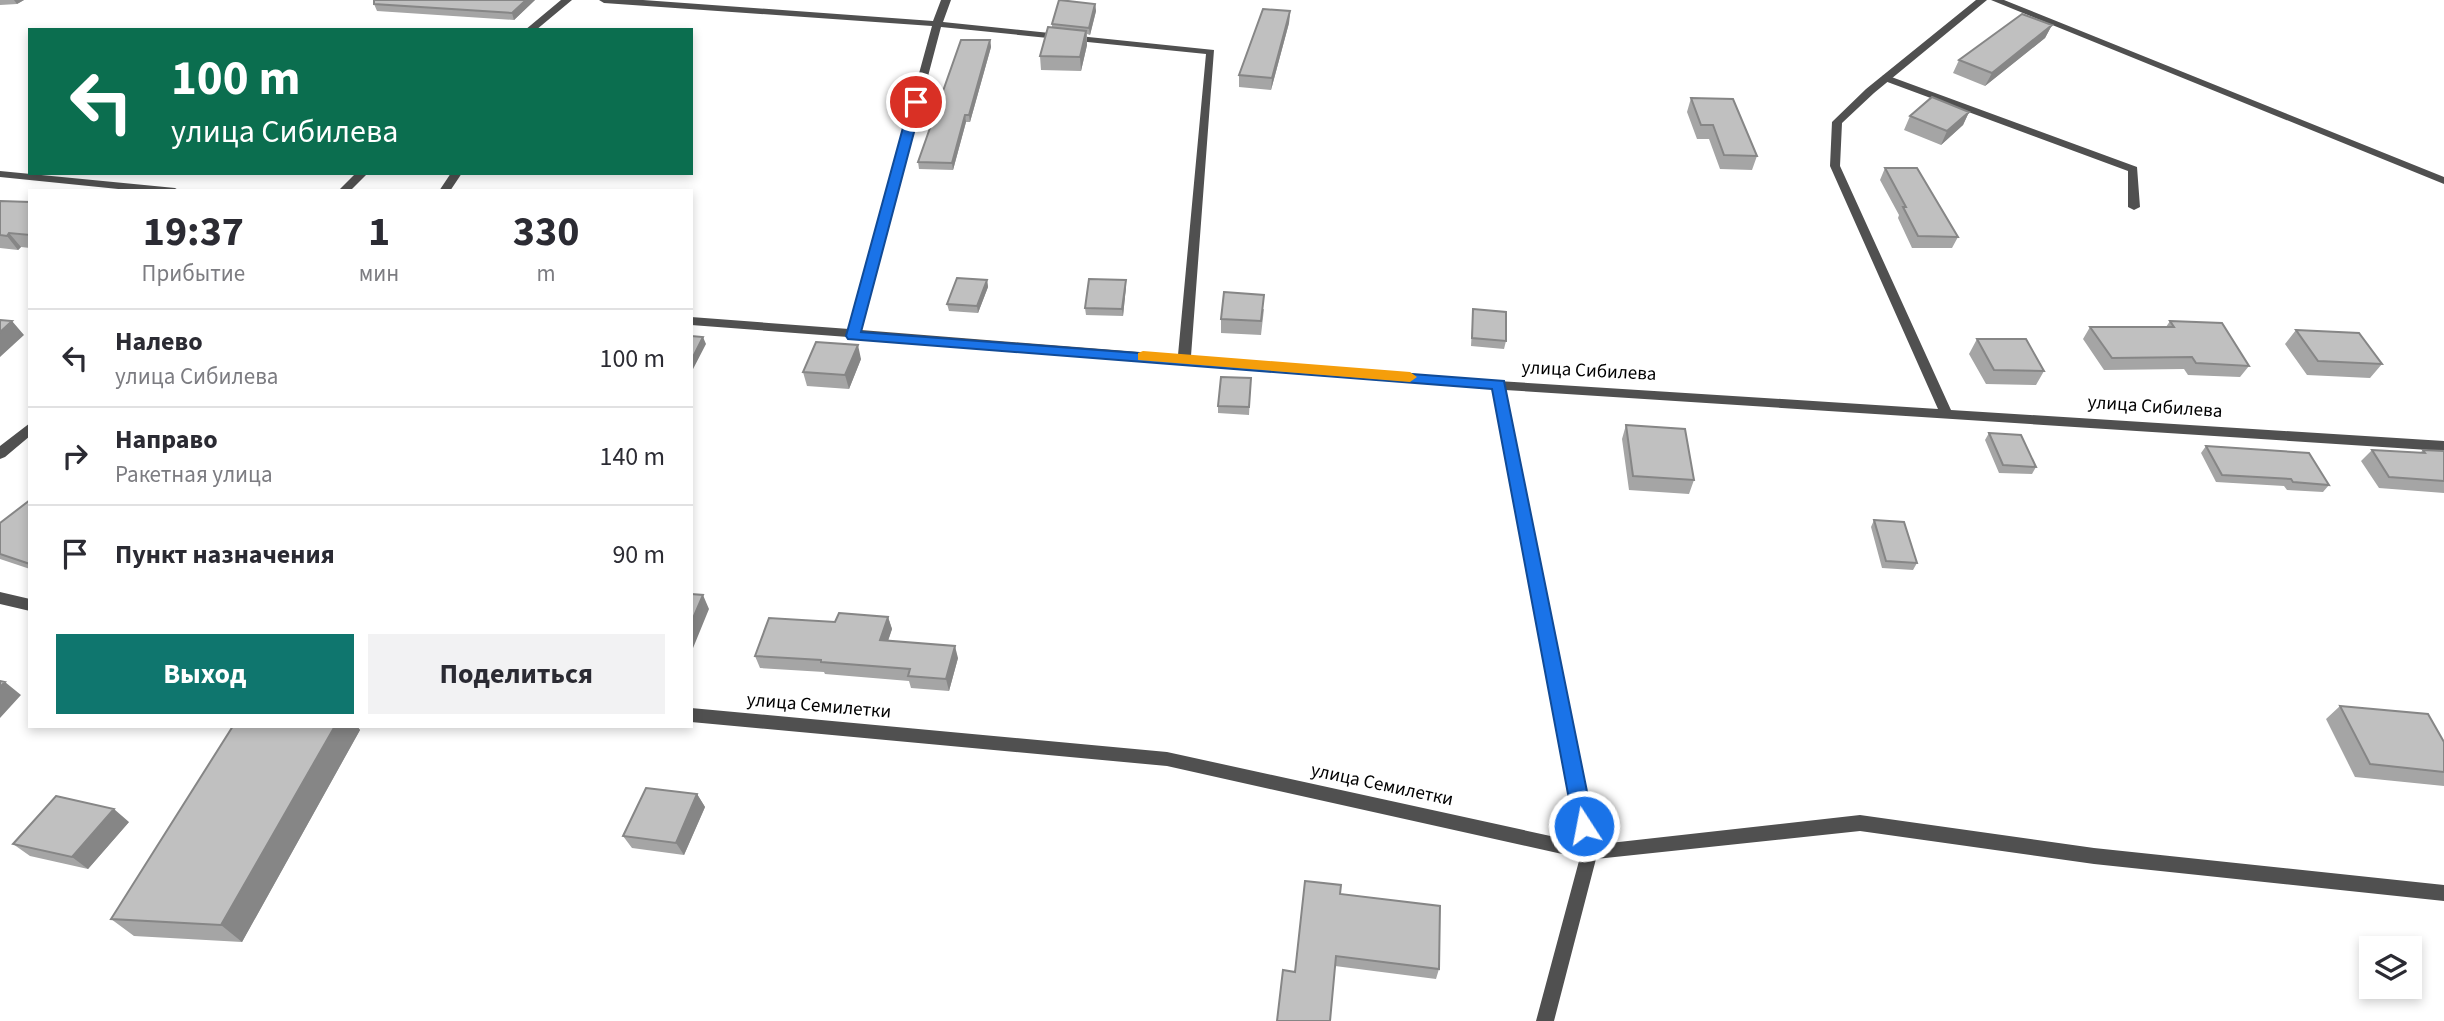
<!DOCTYPE html>
<html lang="ru">
<head>
<meta charset="utf-8">
<style>
  body { margin:0; font-family:"Source Sans 3",sans-serif; background:#f2f2f3; color:#2b2b33; height:100vh; display:flex; flex-direction:column; font-size:26px; white-space:nowrap }
  * { box-sizing:border-box; margin:0 }
  p { font-size:23px; color:#7c7c81 }
  .icon { flex:none; width:38px; height:38px; fill:none; stroke:currentColor; stroke-width:2; stroke-linecap:round; stroke-linejoin:round }
  .map { position:relative; flex:1; overflow:hidden }
  .panel { position:absolute; left:28px; top:189px; width:665px; height:539px; display:flex; flex-direction:column; background:#fff; border-radius:0px; box-shadow:0 4px 10px #0003 }
  .panel>* { flex:none }
  .top-card { position:absolute; left:28px; top:28px; width:665px; height:147px; border-radius:0px; box-shadow:0 4px 10px #0003; background:#0b6e4f; color:#fff; overflow:hidden }
  .tools { position:absolute; left:2359px; top:936px; display:grid; gap:14px }
  .tools a { display:grid; place-items:center; width:63px; height:63px; border-radius:0px; background:#fff; box-shadow:0 4px 10px #0003; font-size:35px }
  .pin { position:absolute; display:grid; place-items:center; width:60px; height:60px; color:#fff; margin:-30px; border:4px solid #fff; border-radius:50%; box-shadow:0 2px 7px #0007 }
  .me { position:absolute; width:77px; margin:-38px; rotate:349deg; stroke-linejoin:round; filter:drop-shadow(0 0 5px #0008) }
  .turn { display:flex; align-items:center; gap:24px; height:147px; padding:0 28px; font-size:32px }
  .turn .icon { width:91px; height:91px; stroke-width:2.5 }
  .turn b { display:block; font-size:49px; line-height:60px }
  .eta { display:flex; justify-content:space-evenly; align-items:center; height:119px; text-align:center }
  .eta b { font-size:42px; font-weight:700; line-height:49px }
  .button { display:flex; gap:14px; margin-top:auto; padding:14px 28px }
  .button a { flex:1; height:80px; border-radius:0px; background:#0f766e; color:#fff; font-size:28px; font-weight:700; line-height:80px; text-align:center }
  .button a+a { background:#f2f2f3; color:#2b2b33 }
  ul { padding:0; list-style:none }
  li { display:flex; align-items:center; gap:21px; height:98px; padding:0 28px; border-top:2px solid #e1e1e2 }
  li div { flex:1 }
  li b { display:block; font-size:26px }
  li em { font-style:normal }
  .map>svg:first-child { display:block }
  .lines { fill:none; stroke-linecap:round; stroke-linejoin:round }
  .service { fill:#505050; fill-rule:evenodd }
  .minor { fill:#505050; fill-rule:evenodd }
  .wall { fill:#a5a5a5 }
  .shaded-wall { fill:#868686 }
  .building { fill:#c0c0c0; stroke:#868686; stroke-width:2 }
  .route { fill:#1a73e8; stroke:#114b97; stroke-width:2 }
  .slow { fill:#f59e0b }
  .labels { text-anchor:middle; dominant-baseline:central; stroke-width:5; stroke-linejoin:round; paint-order:stroke }
  .street-label { font-size:19px; fill:#000; stroke:#fff }
</style>
</head>
<body>
<div class="map">
<svg width="2444" height="1021" viewBox="0 0 2444 1021">
  <rect width="100%" height="100%" fill="#fff"/>
  <g class="lines">
    <!-- service -->
    <path class="service" d="M 1886,75 L 2137,167 L 2140,207 L 2134,210 L 2128,207 L 2128,171 L 1882,80 L 1882,76 Z
      M 1860,815 L 2094,848 L 2444,885 L 2444,901 L 2094,864 L 1860,831 L 1596,859 L 1554,1021 L 1536,1021 L 1583,846 Z"/>
    <!-- minor -->
    <path class="minor" d="M 561,0 L 572,0 L 536,30 L 525,30 Z
      M 599,0 L 643,0 L 933,21 L 941,0 L 951,0 L 943,22 L 1214,50 L 1191,356 L 1498,381 L 1938,409 L 1830,166 L 1832,122 L 1866,89 L 1976,0 L 1987,0 L 1874,93 L 1842,123 L 1840,166 L 1951,410 L 2444,441 L 2444,451 L 1505,390 L 1598,852 L 1595,858 L 1589,860 L 1167,766 L 691,722 L 691,708 L 1167,752 L 1578,842 L 1492,389 L 858,338 L 853,340 L 848,337 L 691,325 L 691,317 L 849,329 L 932,26 L 604,3 ZM 941,27 L 1206,54 L 1178,355 L 861,330 Z
      M 1991,0 L 2004,0 L 2444,177 L 2444,184 Z
      M 0,171 L 175,188 L 180,191 L 138,191 L 0,177 Z
      M 356,173 L 368,173 L 350,191 L 338,191 Z
      M 451,173 L 462,173 L 450,191 L 439,191 Z
      M 30,423 L 30,436 L 5,457 L 0,459 L 0,446 Z
      M 0,592 L 30,599 L 30,611 L 0,604 Z"/>
  </g>
  <!-- wall -->
  <path class="wall" d="M 0,0 L 24,0 L 17,4 L 0,5 Z
    M 535,0 L 514,20 L 377,11 L 374,4 Z
    M 1095,4 L 1096,11 L 1090,35 L 1087,34 L 1087,45 L 1081,71 L 1041,70 L 1040,56 L 1052,28 L 1052,24 Z
    M 1290,11 L 1289,23 L 1271,90 L 1239,87 L 1239,75 Z
    M 2052,25 L 2045,38 L 1985,86 L 1953,73 L 1959,60 Z
    M 990,40 L 991,47 L 970,122 L 966,122 L 953,170 L 919,169 L 918,162 Z
    M 1691,98 L 1757,156 L 1752,170 L 1720,169 L 1709,139 L 1697,139 L 1687,112 Z
    M 1969,112 L 1963,125 L 1941,145 L 1904,130 L 1910,116 Z
    M 1885,168 L 1958,237 L 1952,248 L 1912,248 L 1898,218 L 1899,215 L 1880,180 Z
    M 0,201 L 30,202 L 30,248 L 21,247 L 18,250 L 0,248 Z
    M 987,280 L 988,287 L 978,313 L 949,311 L 947,304 Z
    M 1126,287 L 1123,316 L 1086,315 L 1085,308 Z
    M 1264,309 L 1261,335 L 1221,333 L 1221,319 Z
    M 1473,309 L 1506,341 L 1504,349 L 1471,346 Z
    M 2170,321 L 2249,366 L 2240,377 L 2188,375 L 2184,369 L 2104,370 L 2083,339 L 2090,327 L 2166,327 Z
    M 2296,330 L 2382,364 L 2370,378 L 2307,375 L 2285,344 Z
    M 1977,339 L 2044,371 L 2036,385 L 1986,384 L 1969,354 Z
    M 861,359 L 849,389 L 807,386 L 803,372 Z
    M 1251,378 L 1249,415 L 1218,413 L 1218,406 Z
    M 1626,425 L 1694,480 L 1689,494 L 1629,490 L 1622,439 Z
    M 1989,433 L 2036,467 L 2032,474 L 1999,473 L 1985,440 Z
    M 2206,446 L 2329,485 L 2323,492 L 2287,490 L 2284,486 L 2216,482 L 2201,453 Z
    M 2372,450 L 2420,453 L 2423,450 L 2444,451 L 2444,493 L 2379,488 L 2361,461 Z
    M 30,500 L 30,569 L 0,559 L 0,523 Z
    M 1874,520 L 1917,563 L 1913,570 L 1882,568 L 1871,527 Z
    M 888,617 L 892,629 L 888,641 L 958,658 L 949,691 L 911,688 L 909,681 L 825,674 L 824,672 L 760,668 L 755,656 L 835,622 Z
    M 2340,706 L 2444,742 L 2444,786 L 2355,777 L 2326,719 Z
    M 233,726 L 357,726 L 360,730 L 242,942 L 134,936 L 111,919 Z
    M 697,794 L 705,807 L 684,855 L 632,848 L 623,836 Z
    M 129,822 L 88,869 L 30,856 L 13,844 Z
    M 1340,894 L 1439,969 L 1436,979 L 1335,966 L 1295,972 Z"/>
  <!-- shaded-wall -->
  <path class="shaded-wall" d="M 14,0 L 24,0 L 17,4 Z
    M 526,0 L 535,0 L 514,20 L 512,13 Z
    M 1095,4 L 1096,11 L 1090,35 L 1089,28 Z
    M 1290,11 L 1289,23 L 1271,90 L 1272,78 Z
    M 2052,25 L 2045,38 L 1985,86 L 1992,73 Z
    M 1086,31 L 1087,45 L 1081,71 L 1080,57 Z
    M 990,40 L 991,47 L 970,122 L 969,115 Z
    M 1969,112 L 1963,125 L 1941,145 L 1947,131 Z
    M 965,115 L 966,122 L 953,170 L 952,163 Z
    M 9,233 L 21,247 L 18,250 L 7,236 Z
    M 987,280 L 988,287 L 978,313 L 977,306 Z
    M 1126,280 L 1126,287 L 1123,316 L 1122,309 Z
    M 12,321 L 24,335 L 0,357 L 0,332 Z
    M 703,337 L 706,344 L 691,373 L 691,361 Z
    M 858,345 L 861,359 L 849,389 L 845,375 Z
    M 703,595 L 709,609 L 691,653 L 691,623 Z
    M 888,617 L 892,629 L 884,652 L 880,640 Z
    M 955,646 L 958,658 L 949,691 L 946,679 Z
    M 5,682 L 21,695 L 0,718 L 0,687 Z
    M 335,726 L 357,726 L 360,730 L 242,942 L 221,925 Z
    M 697,794 L 705,807 L 684,855 L 676,843 Z
    M 114,809 L 129,822 L 88,869 L 72,857 Z"/>
  <!-- building -->
  <path class="building" d="M 374,0 L 526,0 L 512,13 L 374,4 Z
    M 1059,0 L 1095,4 L 1089,28 L 1052,24 Z
    M 1263,9 L 1290,11 L 1272,78 L 1239,75 Z
    M 2022,14 L 2052,25 L 1992,73 L 1959,60 Z
    M 1048,27 L 1086,31 L 1080,57 L 1040,56 Z
    M 961,40 L 990,40 L 969,115 L 965,115 L 952,163 L 918,162 Z
    M 1932,97 L 1969,112 L 1947,131 L 1910,116 Z
    M 1691,98 L 1733,99 L 1757,156 L 1724,155 L 1713,125 L 1701,125 Z
    M 1885,168 L 1917,168 L 1958,237 L 1918,236 L 1903,207 L 1906,207 Z
    M 0,201 L 30,202 L 30,235 L 9,233 L 7,236 L 0,235 Z
    M 957,278 L 987,280 L 977,306 L 947,304 Z
    M 1089,279 L 1126,280 L 1122,309 L 1085,308 Z
    M 1224,292 L 1264,295 L 1261,321 L 1221,319 Z
    M 1473,309 L 1506,312 L 1506,341 L 1472,338 Z
    M 0,320 L 12,321 L 0,332 Z
    M 2170,321 L 2222,323 L 2249,366 L 2196,363 L 2192,357 L 2112,358 L 2090,327 L 2174,327 Z
    M 2296,330 L 2359,333 L 2382,364 L 2318,361 Z
    M 691,336 L 703,337 L 691,361 Z
    M 1977,339 L 2026,339 L 2044,371 L 1994,370 Z
    M 816,342 L 858,345 L 845,375 L 803,372 Z
    M 1221,377 L 1251,378 L 1249,407 L 1218,406 Z
    M 1626,425 L 1685,429 L 1694,480 L 1633,476 Z
    M 1989,433 L 2021,435 L 2036,467 L 2003,465 Z
    M 2206,446 L 2309,453 L 2329,485 L 2293,482 L 2291,479 L 2222,475 Z
    M 2372,450 L 2425,453 L 2423,450 L 2444,451 L 2444,481 L 2389,477 Z
    M 30,500 L 30,564 L 0,554 L 0,523 Z
    M 1874,520 L 1904,522 L 1917,563 L 1886,561 Z
    M 691,594 L 703,595 L 691,623 Z
    M 839,613 L 888,617 L 880,640 L 955,646 L 946,679 L 908,676 L 910,669 L 821,662 L 821,660 L 755,656 L 769,618 L 835,622 Z
    M 0,681 L 5,682 L 0,687 Z
    M 2340,706 L 2428,714 L 2444,742 L 2444,772 L 2370,764 Z
    M 233,726 L 335,726 L 221,925 L 111,919 Z
    M 646,788 L 697,794 L 676,843 L 623,836 Z
    M 56,796 L 114,809 L 72,857 L 13,844 Z
    M 1305,881 L 1341,885 L 1340,894 L 1440,906 L 1439,969 L 1336,956 L 1330,1021 L 1277,1021 L 1283,970 L 1295,972 Z"/>
  <!-- route -->
  <path class="route" d="M 916,99 L 922,102 L 861,332 L 1504,381 L 1594,826 L 1591,832 L 1584,834 L 1577,832 L 1574,826 L 1492,389 L 848,339 L 846,336 L 910,102 Z"/>
  <!-- slow -->
  <path class="slow" d="M 1143,351 L 1410,372 L 1417,377 L 1410,382 L 1138,360 L 1138,353 Z"/>
  <g class="labels">
    <!-- street labels -->
    <g class="street-label">
      <text transform="translate(1589 371) rotate(3)">улица Сибилева</text>
      <text transform="translate(2155 407) rotate(4)">улица Сибилева</text>
      <text transform="translate(819 706) rotate(5)">улица Семилетки</text>
      <text transform="translate(1382 785) rotate(12)">улица Семилетки</text>
    </g>
  </g>
</svg>
<div class="tools">
<a><svg class="icon" aria-label="layers" viewBox="0 0 24 24"><path d="M12 4l9 5-9 5-9-5zM3 14l9 5 9-5"/></svg></a>
</div>
<div class="pin" style="left:916px;top:102px;background:#d93025"><svg class="icon" aria-label="arrive" viewBox="0 0 24 24"><path d="M6 21V4h12l-3 4 3 4H6"/></svg></div>
<svg class="me" style="left:1584px;top:826px" viewBox="-20 -20 40 40"><circle r="17" fill="#1a73e8" stroke="#fff" stroke-width="3"/><path d="M0-11L8 9 0 5-8 9z" fill="#fff"/></svg>
<div class="top-card">
<div class="turn"><svg class="icon" aria-label="left" viewBox="0 0 24 24"><path d="M17 20v-9H6M10 6l-5 5 5 5"/></svg><div><b>100 m</b>улица Сибилева</div></div>
</div>
<section class="panel">
<div class="eta">
<div><b>19:37</b><p>Прибытие</p></div>
<div><b>1</b><p>мин</p></div>
<div><b>330</b><p>m</p></div>
</div>
<ul>
<li><svg class="icon" aria-label="left" viewBox="0 0 24 24"><path d="M17 20v-9H6M10 6l-5 5 5 5"/></svg><div><b>Налево</b><p>улица Сибилева</p></div><em>100 m</em></li>
<li><svg class="icon" aria-label="right" viewBox="0 0 24 24"><path d="M7 20v-9h11M14 6l5 5-5 5"/></svg><div><b>Направо</b><p>Ракетная улица</p></div><em>140 m</em></li>
<li><svg class="icon" aria-label="arrive" viewBox="0 0 24 24"><path d="M6 21V4h12l-3 4 3 4H6"/></svg><div><b>Пункт назначения</b></div><em>90 m</em></li>
</ul>
<div class="button"><a>Выход</a><a>Поделиться</a></div>
</section>
</div>
</body>
</html>
